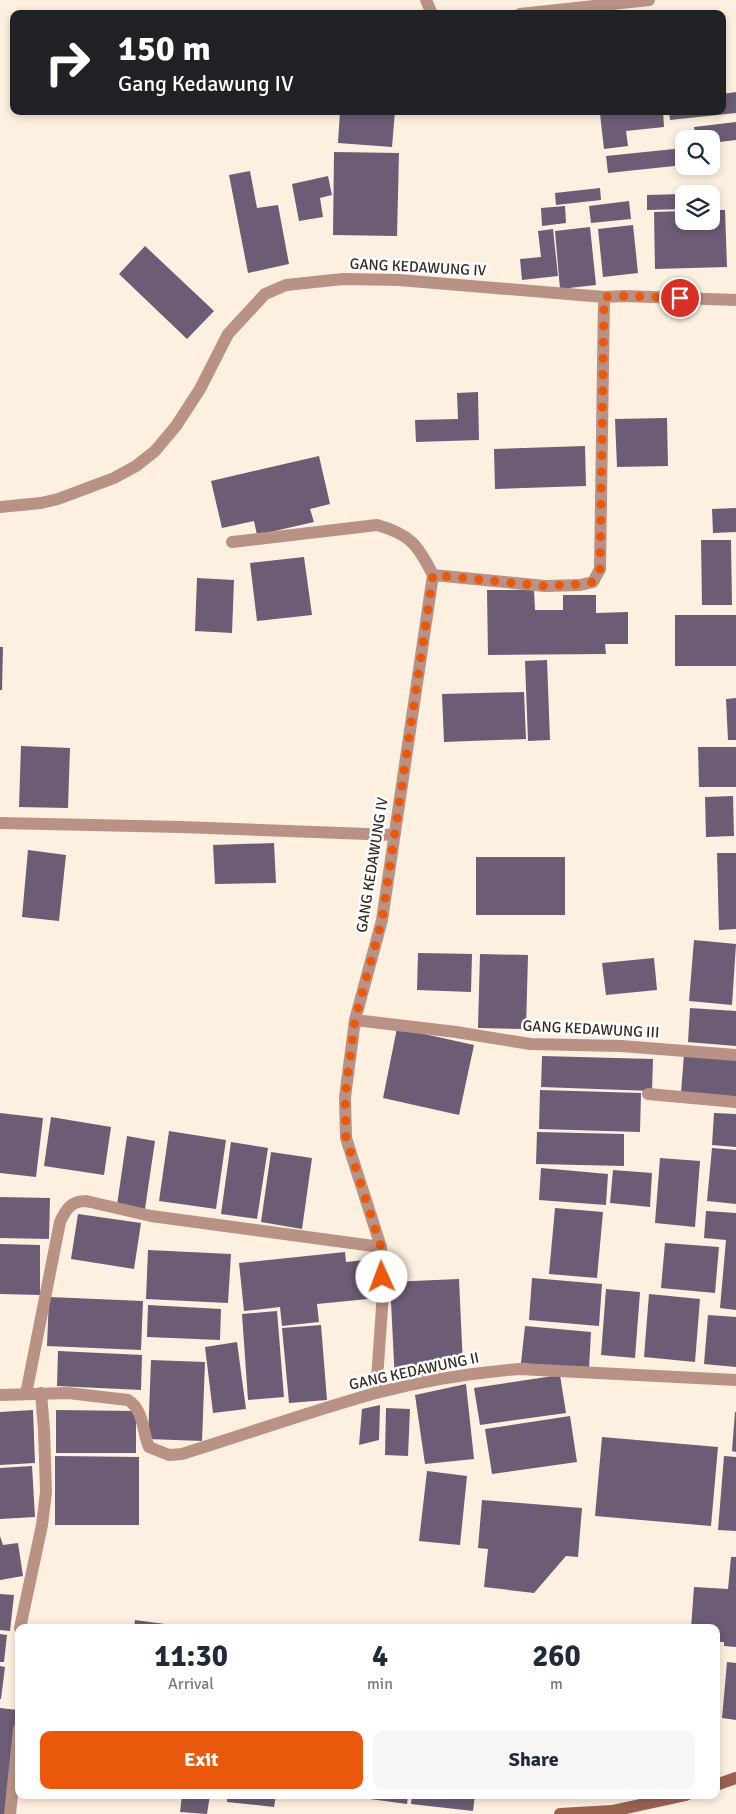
<!DOCTYPE html>
<html lang="en">
<head>
<meta charset="utf-8">
<style>
  body { margin:0; font-family:Signika,sans-serif; background:#f6f6f7; color:#1f2937; height:100vh; display:flex; flex-direction:column; font-size:19px; white-space:nowrap }
  * { box-sizing:border-box; margin:0 }
  p { font-size:16px; color:#747a83 }
  .icon { flex:none; width:28px; height:28px; fill:none; stroke:currentColor; stroke-width:2; stroke-linecap:round; stroke-linejoin:round }
  .map { position:relative; flex:1; overflow:hidden }
  .details { position:absolute; left:15px; top:1624px; width:705px; height:175px; display:flex; flex-direction:column; background:#fff; border-radius:10px; box-shadow:0 2px 8px #0003 }
  .details>* { flex:none }
  .guide { position:absolute; left:10px; top:10px; width:716px; height:105px; border-radius:10px; box-shadow:0 2px 8px #0003; background:#202124; color:#fff; overflow:hidden }
  .fabs { position:absolute; left:675px; top:130px; display:grid; gap:10px }
  .fabs a { display:grid; place-items:center; width:45px; height:45px; border-radius:10px; background:#fff; box-shadow:0 2px 8px #0003; font-size:25px }
  .pin { position:absolute; display:grid; place-items:center; width:42px; height:42px; color:#fff; margin:-21px; border:2px solid #fff; border-radius:50%; box-shadow:0 1px 5px #0007 }
  .me { position:absolute; width:55px; margin:-28px; rotate:358deg; stroke-linejoin:round; filter:drop-shadow(0 0 4px #0008) }
  .turn { display:flex; align-items:center; gap:18px; height:105px; padding:0 25px; font-size:22px }
  .turn .icon { width:65px; height:65px; stroke-width:2.5 }
  .turn b { display:block; font-size:35px; line-height:42px }
  .eta { display:flex; justify-content:space-evenly; align-items:center; height:85px; text-align:center }
  .eta b { font-size:30px; font-weight:800; line-height:35px }
  .button { display:flex; gap:10px; margin-top:auto; padding:10px 25px }
  .button a { flex:1; height:58px; border-radius:10px; background:#ea580c; color:#fff; font-size:20px; font-weight:800; line-height:58px; text-align:center }
  .button a+a { background:#f6f6f7; color:#1f2937 }
  .map>svg:first-child { display:block }
  .building { fill:#6c5c75 }
  .lines { fill:none; stroke-linecap:round; stroke-linejoin:round }
  .street { stroke:#b99285; stroke-width:12 }
  .secondary { stroke:#9a6250; stroke-width:12 }
  .route { stroke:#ea580c; stroke-width:9; stroke-dasharray:0 16.2 }
  .labels { text-anchor:middle; dominant-baseline:central; stroke-width:5; stroke-linejoin:round; paint-order:stroke }
  .street-label { font-size:15px; fill:#32291f; stroke:#fff }
</style>
</head>
<body>
<div class="map">
<svg width="736" height="1814" viewBox="0 0 736 1814">
  <rect width="100%" height="100%" fill="#fef0e0"/>
  <!-- building -->
  <path class="building" d="M 736,92 L 736,113 L 670,120 L 669,111 L 722,111 L 722,94 Z
    M 340,111 L 395,111 L 392,147 L 338,143 Z
    M 625,111 L 663,111 L 664,127 L 626,131 L 628,146 L 604,149 L 600,114 Z
    M 736,122 L 736,140 L 711,143 L 711,139 L 696,139 L 694,127 Z
    M 684,148 L 684,165 L 608,173 L 606,156 Z
    M 334,152 L 399,153 L 397,236 L 333,235 Z
    M 250,171 L 257,208 L 278,205 L 289,264 L 248,273 L 229,175 Z
    M 328,176 L 332,195 L 320,198 L 323,217 L 299,221 L 292,184 Z
    M 600,188 L 601,200 L 556,205 L 555,193 Z
    M 684,194 L 684,209 L 647,210 L 647,195 Z
    M 629,201 L 631,219 L 591,223 L 589,206 Z
    M 565,206 L 566,223 L 542,226 L 541,208 Z
    M 711,210 L 725,210 L 727,267 L 655,269 L 654,212 L 684,211 L 684,221 L 711,221 Z
    M 633,225 L 638,273 L 603,277 L 598,229 Z
    M 590,227 L 596,285 L 560,289 L 555,231 Z
    M 553,229 L 558,276 L 522,280 L 520,259 L 541,257 L 538,231 Z
    M 145,246 L 214,311 L 187,339 L 119,274 Z
    M 478,392 L 479,440 L 416,442 L 415,420 L 458,419 L 457,393 Z
    M 667,418 L 668,466 L 617,467 L 615,419 Z
    M 585,446 L 586,486 L 495,489 L 494,449 Z
    M 319,456 L 330,504 L 310,509 L 314,522 L 257,535 L 254,521 L 222,528 L 211,481 Z
    M 736,508 L 736,532 L 713,533 L 712,509 Z
    M 701,540 L 731,540 L 732,605 L 702,605 Z
    M 304,557 L 312,615 L 257,621 L 250,563 Z
    M 197,578 L 234,580 L 232,633 L 195,631 Z
    M 487,590 L 534,590 L 535,610 L 563,610 L 563,595 L 596,595 L 596,613 L 628,612 L 628,644 L 605,644 L 606,654 L 488,655 Z
    M 675,615 L 736,615 L 736,666 L 675,666 Z
    M 0,647 L 3,647 L 2,690 L 0,690 Z
    M 547,660 L 550,740 L 528,741 L 525,661 Z
    M 524,692 L 526,739 L 444,742 L 442,694 Z
    M 736,698 L 736,740 L 728,740 L 726,699 Z
    M 21,746 L 70,748 L 68,808 L 19,807 Z
    M 698,747 L 736,747 L 736,787 L 699,787 Z
    M 733,796 L 734,836 L 706,837 L 705,797 Z
    M 274,843 L 276,883 L 215,884 L 213,845 Z
    M 28,850 L 66,855 L 59,921 L 22,917 Z
    M 717,853 L 736,853 L 736,929 L 719,930 Z
    M 476,857 L 565,857 L 565,915 L 476,915 Z
    M 694,940 L 736,944 L 732,1005 L 689,1001 Z
    M 418,953 L 472,954 L 471,992 L 417,990 Z
    M 480,954 L 528,955 L 526,1029 L 478,1028 Z
    M 654,958 L 657,990 L 606,995 L 602,963 Z
    M 690,1008 L 736,1011 L 736,1046 L 688,1042 Z
    M 397,1028 L 474,1045 L 459,1115 L 383,1098 Z
    M 684,1054 L 736,1058 L 736,1097 L 681,1093 Z
    M 542,1056 L 653,1059 L 652,1091 L 541,1087 Z
    M 540,1090 L 641,1093 L 640,1132 L 539,1129 Z
    M 0,1113 L 43,1118 L 36,1177 L 0,1173 Z
    M 714,1113 L 736,1114 L 736,1147 L 712,1145 Z
    M 51,1117 L 111,1127 L 104,1175 L 44,1166 Z
    M 169,1131 L 226,1140 L 216,1209 L 159,1201 Z
    M 537,1132 L 624,1134 L 624,1166 L 536,1164 Z
    M 127,1136 L 155,1141 L 145,1209 L 117,1205 Z
    M 231,1142 L 268,1148 L 257,1219 L 221,1214 Z
    M 712,1148 L 736,1150 L 736,1204 L 707,1201 Z
    M 271,1152 L 312,1158 L 302,1229 L 261,1222 Z
    M 660,1158 L 700,1161 L 695,1227 L 655,1223 Z
    M 541,1168 L 608,1174 L 606,1205 L 539,1200 Z
    M 613,1170 L 652,1173 L 650,1207 L 610,1203 Z
    M 0,1197 L 50,1198 L 49,1239 L 0,1238 Z
    M 555,1208 L 603,1212 L 597,1278 L 549,1274 Z
    M 706,1211 L 736,1213 L 736,1310 L 720,1308 L 726,1240 L 704,1238 Z
    M 78,1214 L 141,1223 L 134,1269 L 71,1259 Z
    M 665,1243 L 719,1247 L 715,1293 L 661,1288 Z
    M 0,1244 L 40,1245 L 40,1295 L 0,1294 Z
    M 148,1250 L 231,1254 L 228,1303 L 146,1299 Z
    M 345,1252 L 346,1262 L 374,1259 L 378,1298 L 317,1304 L 319,1322 L 282,1326 L 280,1307 L 244,1311 L 239,1263 Z
    M 532,1278 L 602,1284 L 599,1326 L 529,1320 Z
    M 459,1279 L 463,1366 L 395,1382 L 390,1282 Z
    M 606,1289 L 640,1292 L 635,1358 L 601,1355 Z
    M 649,1294 L 700,1299 L 695,1362 L 644,1357 Z
    M 49,1297 L 143,1301 L 141,1350 L 47,1346 Z
    M 148,1305 L 221,1309 L 220,1340 L 147,1337 Z
    M 277,1311 L 284,1397 L 248,1400 L 242,1314 Z
    M 708,1315 L 736,1317 L 736,1367 L 704,1364 Z
    M 321,1325 L 327,1400 L 289,1403 L 282,1328 Z
    M 525,1326 L 591,1332 L 589,1369 L 521,1363 Z
    M 237,1342 L 246,1409 L 213,1413 L 205,1347 Z
    M 58,1351 L 142,1355 L 141,1390 L 57,1386 Z
    M 151,1360 L 205,1362 L 202,1441 L 148,1439 Z
    M 560,1375 L 566,1413 L 480,1425 L 474,1388 Z
    M 466,1384 L 474,1459 L 425,1464 L 415,1395 Z
    M 380,1405 L 379,1440 L 359,1445 L 362,1409 Z
    M 386,1408 L 410,1409 L 408,1456 L 385,1455 Z
    M 33,1410 L 35,1463 L 0,1465 L 0,1412 Z
    M 56,1410 L 136,1411 L 136,1453 L 56,1453 Z
    M 735,1412 L 736,1412 L 736,1452 L 732,1451 Z
    M 570,1416 L 577,1462 L 492,1474 L 485,1429 Z
    M 602,1437 L 718,1447 L 711,1526 L 595,1516 Z
    M 55,1456 L 139,1457 L 139,1525 L 55,1525 Z
    M 724,1456 L 736,1457 L 736,1531 L 718,1530 Z
    M 32,1466 L 35,1517 L 0,1519 L 0,1468 Z
    M 427,1471 L 467,1476 L 460,1545 L 419,1541 Z
    M 482,1500 L 582,1508 L 578,1557 L 566,1556 L 534,1593 L 484,1587 L 488,1549 L 478,1548 Z
    M 0,1536 L 3,1545 L 18,1543 L 23,1576 L 0,1580 Z
    M 731,1557 L 736,1557 L 736,1647 L 724,1646 L 724,1642 L 716,1642 L 716,1628 L 691,1628 L 694,1587 L 728,1589 Z
    M 0,1594 L 14,1595 L 10,1631 L 0,1630 Z
    M 135,1620 L 180,1626 L 180,1628 L 134,1628 Z
    M 0,1634 L 7,1635 L 4,1662 L 0,1662 Z
    M 727,1662 L 736,1663 L 736,1720 L 722,1718 Z
    M 0,1666 L 5,1667 L 1,1699 L 0,1699 Z
    M 716,1669 L 720,1691 L 716,1691 Z
    M 0,1708 L 18,1710 L 6,1814 L 0,1814 Z
    M 182,1795 L 210,1795 L 207,1814 L 180,1812 Z
    M 227,1795 L 276,1795 L 274,1807 L 227,1802 Z
    M 340,1795 L 408,1795 L 407,1804 Z
    M 412,1795 L 475,1795 L 473,1811 L 411,1804 Z
    M 486,1795 L 513,1795 L 513,1796 L 486,1799 Z"/>
  <g class="lines">
    <!-- street -->
    <path class="street" d="M 426,0 L 432,14
      M 520,14 L 649,0
      M 0,507 L 41,503 L 58,499 L 114,478 L 136,466 L 155,451 L 176,426 L 200,389 L 228,334 L 265,294 L 286,285 L 343,279 L 399,280 L 604,297 L 624,296 L 736,300
      M 232,542 L 377,525 C 410,534 418,545 433,575 L 545,586 L 580,585 L 593,582 L 600,569 L 604,297
      M 0,823 L 181,827 L 394,835
      M 355,1020 L 456,1032 L 530,1044 L 621,1046 L 736,1055
      M 648,1094 L 736,1102
      M 376,1393 L 383,1293 L 381,1247 L 346,1138 L 345,1097 L 355,1020 L 382,920 L 433,575
      M 26,1394 L 60,1222 C 66,1209 71,1201 86,1201 L 151,1216 L 381,1247
      M 0,1395 L 68,1393 L 128,1400 C 144,1410 142,1431 149,1447 L 169,1455 L 182,1454 C 247,1434 311,1411 376,1393 C 422,1381 471,1373 519,1369 L 736,1380
      M 20,1628 L 42,1525 L 46,1492 L 44,1430 L 41,1393
      M 10,1814 L 19,1729"/>
    <!-- secondary -->
    <path class="secondary" d="M 716,1785 L 736,1778
      M 560,1814 L 612,1811 L 686,1795"/>
  </g>
  <g class="lines">
    <!-- route -->
    <path class="route" d="M 382,1277 L 381,1247 L 346,1138 L 345,1097 L 355,1020 L 382,920 L 433,575 L 545,586 L 580,584 L 593,582 L 600,569 L 604,297 L 624,296 L 680,298"/>
  </g>
  <g class="labels">
    <!-- street labels -->
    <g class="street-label">
      <text transform="translate(418 267) rotate(3)">GANG KEDAWUNG IV</text>
      <text transform="translate(372 865) rotate(-81)">GANG KEDAWUNG IV</text>
      <text transform="translate(591 1029) rotate(3)">GANG KEDAWUNG III</text>
      <text transform="translate(414 1371) rotate(-12)">GANG KEDAWUNG II</text>
    </g>
  </g>
</svg>
<div class="fabs">
<a><svg class="icon" aria-label="search" viewBox="0 0 24 24"><circle cx="10" cy="10" r="6"/><path d="M15 15l6 6"/></svg></a>
<a><svg class="icon" aria-label="layers" viewBox="0 0 24 24"><path d="M12 4l9 5-9 5-9-5zM3 14l9 5 9-5"/></svg></a>
</div>
<div class="pin" style="left:680px;top:298px;background:#d93025"><svg class="icon" aria-label="arrive" viewBox="0 0 24 24"><path d="M6 21V4h12l-3 4 3 4H6"/></svg></div>
<svg class="me" style="left:382px;top:1277px" viewBox="-20 -20 40 40"><circle r="19" fill="#fff"/><path d="M0-13L10 11 0 6-10 11z" fill="#ea580c"/></svg>
<div class="guide">
<div class="turn"><svg class="icon" aria-label="right" viewBox="0 0 24 24"><path d="M7 20v-9h11M14 6l5 5-5 5"/></svg><div><b>150 m</b>Gang Kedawung IV</div></div>
</div>
<section class="details">
<div class="eta">
<div><b>11:30</b><p>Arrival</p></div>
<div><b>4</b><p>min</p></div>
<div><b>260</b><p>m</p></div>
</div>
<div class="button"><a>Exit</a><a>Share</a></div>
</section>
</div>
</body>
</html>
